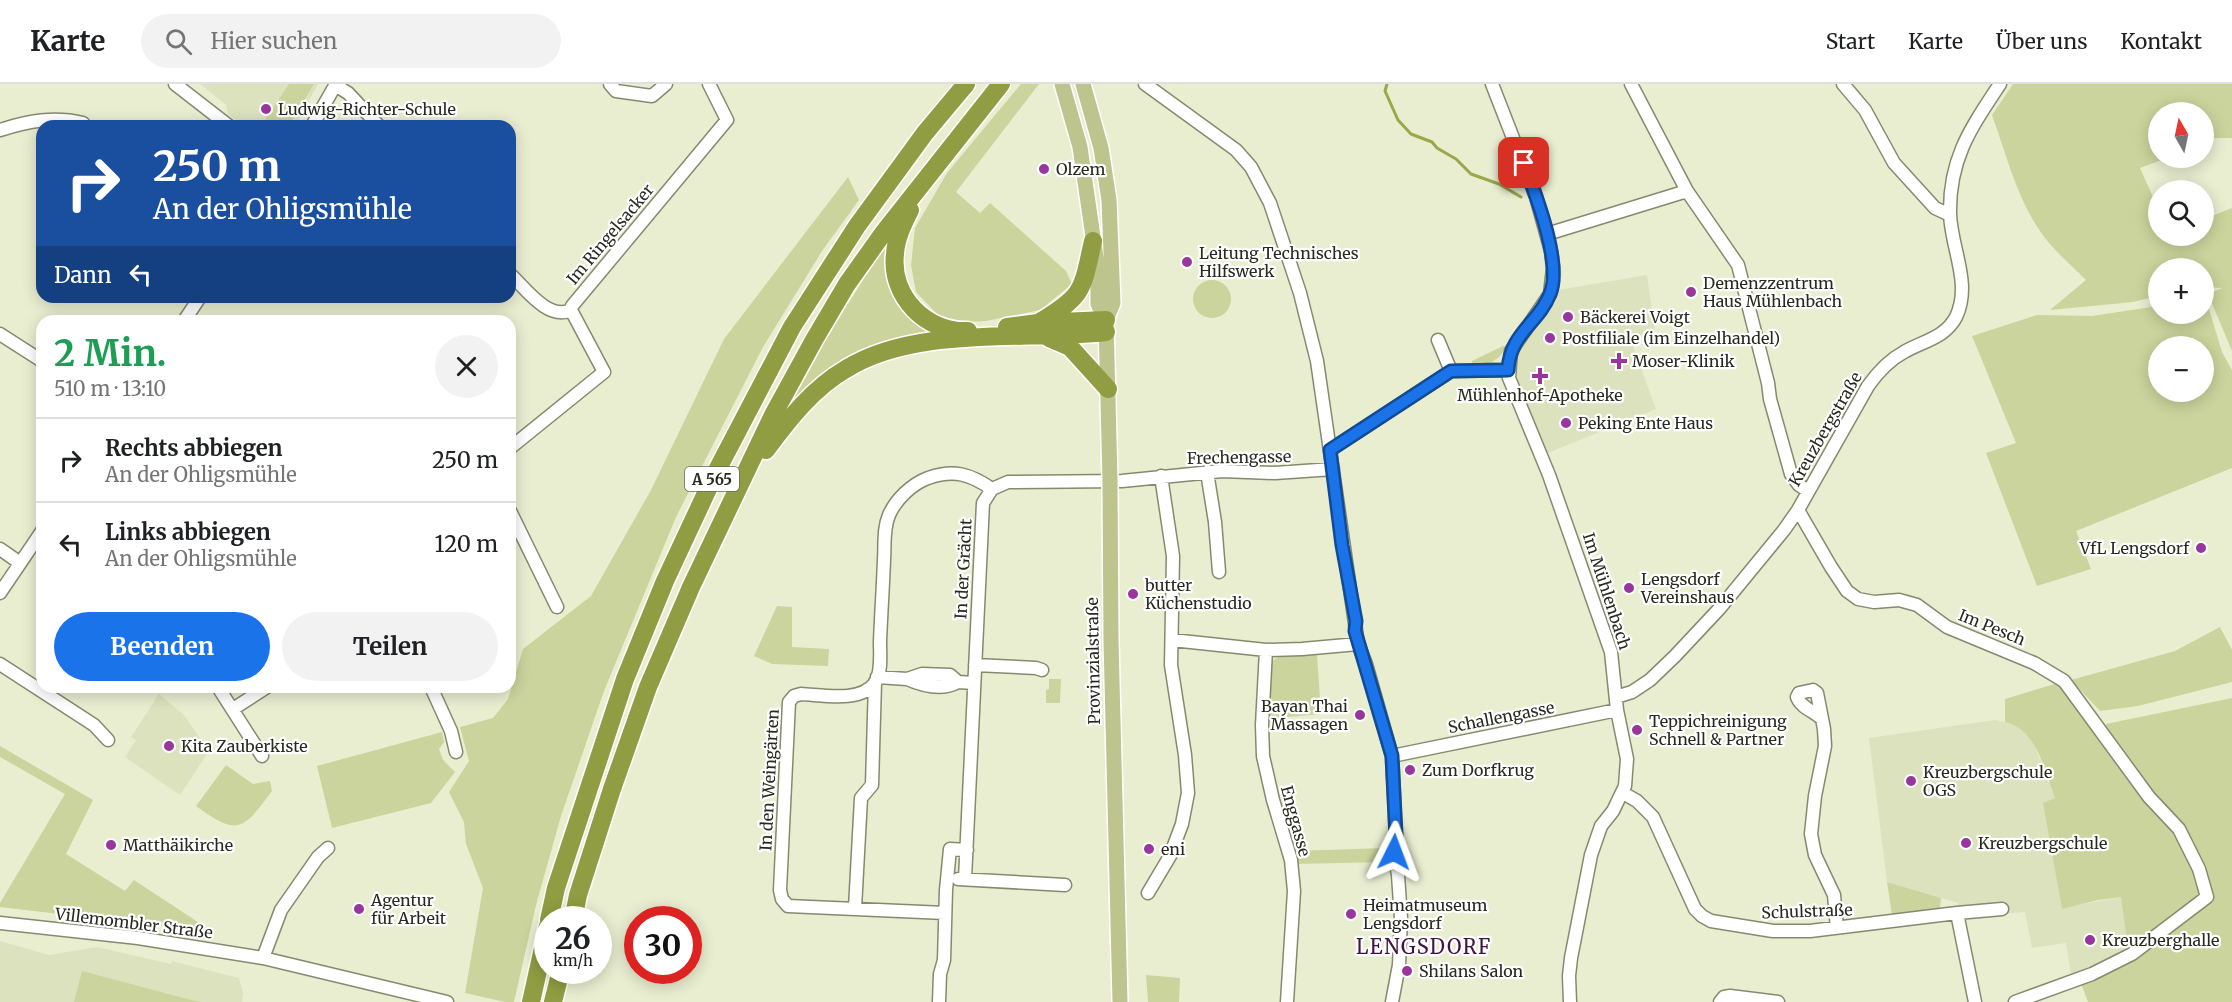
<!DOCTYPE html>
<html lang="de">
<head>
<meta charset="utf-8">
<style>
  body { margin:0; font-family:Merriweather,serif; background:#f2f2f2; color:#202124; height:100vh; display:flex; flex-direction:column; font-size:22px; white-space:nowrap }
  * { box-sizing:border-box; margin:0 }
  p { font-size:20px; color:#757577 }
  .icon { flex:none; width:33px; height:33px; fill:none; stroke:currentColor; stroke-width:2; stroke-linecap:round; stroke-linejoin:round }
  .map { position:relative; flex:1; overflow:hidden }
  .details { position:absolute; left:36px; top:231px; width:480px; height:378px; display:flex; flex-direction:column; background:#fff; border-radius:18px; box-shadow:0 3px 15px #0003 }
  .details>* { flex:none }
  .banner { position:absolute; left:36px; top:36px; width:480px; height:183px; border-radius:18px; box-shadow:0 3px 15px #0003; background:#1a4fa0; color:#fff; overflow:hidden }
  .needle { width:39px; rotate:351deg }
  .fabs { position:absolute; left:2148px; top:18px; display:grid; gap:12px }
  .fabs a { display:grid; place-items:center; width:66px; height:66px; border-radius:50%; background:#fff; box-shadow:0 3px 15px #0003; font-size:30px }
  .speed { position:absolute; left:534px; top:822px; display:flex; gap:12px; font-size:30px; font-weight:700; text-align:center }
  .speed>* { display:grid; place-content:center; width:78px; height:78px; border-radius:50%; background:#fff; box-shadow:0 3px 15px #0003; line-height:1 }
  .speed small { font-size:15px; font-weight:400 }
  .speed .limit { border:9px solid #d22; background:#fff; color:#111 }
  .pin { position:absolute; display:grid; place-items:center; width:51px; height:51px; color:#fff; margin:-26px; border-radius:12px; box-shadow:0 3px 9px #0006 }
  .me { position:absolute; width:66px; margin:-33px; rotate:3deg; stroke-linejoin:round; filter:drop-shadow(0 0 4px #0008) }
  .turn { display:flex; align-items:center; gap:21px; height:126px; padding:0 18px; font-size:27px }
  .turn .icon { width:78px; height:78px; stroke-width:2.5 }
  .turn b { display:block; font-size:42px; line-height:51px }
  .then { display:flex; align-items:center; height:57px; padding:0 18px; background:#0003; gap:12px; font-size:22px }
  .round { display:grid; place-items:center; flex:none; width:63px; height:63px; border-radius:32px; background:#f2f2f2 }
  .headline { display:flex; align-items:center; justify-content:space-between; height:102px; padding:0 18px }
  h1 { font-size:36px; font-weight:700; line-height:45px; color:#1e9e55 }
  .action { display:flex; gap:12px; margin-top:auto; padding:12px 18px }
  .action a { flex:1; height:69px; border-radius:36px; background:#1a73e8; color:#fff; font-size:24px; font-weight:700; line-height:69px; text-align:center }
  .action a+a { background:#f2f2f2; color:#202124 }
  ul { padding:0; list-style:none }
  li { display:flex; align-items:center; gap:18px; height:84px; padding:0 18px; border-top:2px solid #e0e0e0 }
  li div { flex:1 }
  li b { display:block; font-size:22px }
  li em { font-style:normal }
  header { display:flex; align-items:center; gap:36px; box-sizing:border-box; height:84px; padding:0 30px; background:#fff; border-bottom:2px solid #e0e0e0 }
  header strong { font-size:28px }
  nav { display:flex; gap:33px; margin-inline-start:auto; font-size:21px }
  .search { width:420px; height:54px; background:#f2f2f2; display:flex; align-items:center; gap:15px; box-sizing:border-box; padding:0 21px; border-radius:33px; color:#757577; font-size:22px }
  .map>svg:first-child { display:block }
  .built { fill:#dce2be }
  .green { fill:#cbd49c; fill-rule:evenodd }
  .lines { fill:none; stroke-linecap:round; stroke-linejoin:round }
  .stream { stroke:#9ba74a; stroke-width:3 }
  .minor-casing { stroke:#858a6f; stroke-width:15 }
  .major-casing { stroke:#fff; stroke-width:18 }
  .highway-casing { stroke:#fff; stroke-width:21 }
  .minor { stroke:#fff; stroke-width:12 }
  .major { stroke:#bdc48e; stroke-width:15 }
  .highway { stroke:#919d42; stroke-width:18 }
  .route-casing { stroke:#114b97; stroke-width:15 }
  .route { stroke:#1a73e8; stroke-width:10 }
  .poi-dot { fill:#98369d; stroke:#fff; stroke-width:2 }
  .labels { text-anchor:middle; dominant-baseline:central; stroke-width:4.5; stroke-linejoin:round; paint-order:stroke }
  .shield { fill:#fff; stroke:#686a62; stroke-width:1.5 }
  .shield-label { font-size:15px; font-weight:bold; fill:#282a1f }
  .poi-label { font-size:16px; fill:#282a1f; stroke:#fff; text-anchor:start }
  .street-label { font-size:16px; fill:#282a1f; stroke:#fff }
  .quarter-label { font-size:20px; letter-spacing:1.5px; fill:#411244; stroke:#fff }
</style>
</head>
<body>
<header>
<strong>Karte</strong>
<div class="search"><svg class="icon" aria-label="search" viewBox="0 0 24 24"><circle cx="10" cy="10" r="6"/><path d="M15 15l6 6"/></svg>Hier suchen</div>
<nav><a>Start</a><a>Karte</a><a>Über uns</a><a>Kontakt</a></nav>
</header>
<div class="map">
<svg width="2232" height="918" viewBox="0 0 2232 918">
  <rect width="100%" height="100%" fill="#e9eed1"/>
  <!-- built -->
  <path class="built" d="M 200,0 L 318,0 L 295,42 L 244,42 L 228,30 L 226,21 Z
    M 1647,191 L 1655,249 L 1630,254 L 1656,325 L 1543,371 L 1511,291 L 1517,261 L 1558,206 Z
    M 159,610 L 183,630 L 209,667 L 180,711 L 125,673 L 136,656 L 131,653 Z
    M 1995,636 L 2015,640 L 2032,655 L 2055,714 L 2062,824 L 2121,813 L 2128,865 L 2071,891 L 2066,859 L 2032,864 L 2025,828 L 2002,830 L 1960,823 L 1958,819 L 1887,798 L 1869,654 Z
    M 0,857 L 49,871 L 97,863 L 171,880 L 172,877 L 239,894 L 243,909 L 242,918 L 0,918 Z"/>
  <!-- green -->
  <path class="green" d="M 289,0 L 314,0 L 289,42 L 261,42 Z
    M 1021,0 L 1039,0 L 956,108 L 980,129 L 990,119 L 1066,187 L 1072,200 L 1040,226 L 986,237 L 965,238 L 938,231 L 916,208 L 911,181 L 915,144 L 947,89 Z
    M 2013,0 L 2232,0 L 2232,54 L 2204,54 L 2204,28 L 2158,28 L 2158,74 L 2167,74 L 2140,84 L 2158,124 L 2158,152 L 2171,152 L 2172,155 L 2177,152 L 2204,152 L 2204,135 L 2232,124 L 2232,267 L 2208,210 L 2222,204 L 2204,203 L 2204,184 L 2158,184 L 2158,212 L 2133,218 L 2050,226 L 2086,196 C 2074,184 2061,173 2050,160 C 2019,124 2008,75 1992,31 Z
    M 848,93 L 859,116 L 822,167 L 763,263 L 676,433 L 604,607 L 561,732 L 536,821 L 514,918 L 505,918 L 465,909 L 483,804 L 466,760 L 464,738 L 449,708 L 469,677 L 460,643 L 493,634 L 508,615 L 523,565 L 591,512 L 651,406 L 724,255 Z
    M 893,149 L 891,185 L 944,248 L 904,258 L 787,327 L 827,253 Z
    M1193 215a19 19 0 1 1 38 0a19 19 0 1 1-38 0Z
    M 2204,215 L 2206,215 L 2222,268 L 2232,286 L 2232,384 L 2076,447 L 2091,485 L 2037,502 L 1986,369 L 2016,359 L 1972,252 L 2037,231 L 2092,232 L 2158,222 L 2158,230 L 2204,230 ZM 2158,262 L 2204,262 L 2204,308 L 2158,308 Z
    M 1503,262 L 1506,264 C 1497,278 1489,281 1472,282 L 1472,277 Z
    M 777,522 L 792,523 L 792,563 L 829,565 L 828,582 L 772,580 L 754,572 Z
    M 2220,543 L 2232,566 L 2232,598 L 2138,622 L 2100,627 L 2071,596 L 2175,567 Z
    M 1317,570 L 1321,630 L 1268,635 L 1271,579 C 1279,567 1303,571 1317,570 Z
    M 1049,595 L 1061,595 L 1060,619 L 1046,619 L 1046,606 L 1049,605 Z
    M 2058,599 L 2066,606 L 2177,747 L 2186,764 L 2203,812 L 2128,865 L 2121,813 L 2098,816 L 2062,825 L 2043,719 L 2055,714 C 2044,686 2037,645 2005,638 L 2005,615 Z
    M 2232,614 L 2232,918 L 2088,918 L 2081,899 L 2211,817 L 2201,783 L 2104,645 L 2106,640 Z
    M 442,648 L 444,658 L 439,665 L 443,676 L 455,688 L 431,719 L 332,744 L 317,682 Z
    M 0,662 L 93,716 L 66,770 L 125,807 L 134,796 L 213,848 L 0,823 L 0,819 L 65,710 L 0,673 Z
    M 226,681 L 253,700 L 270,697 L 272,707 C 243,746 238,753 196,722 Z
    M 1385,764 L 1386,778 L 1296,780 L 1294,767 Z
    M 1887,798 L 1941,814 L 1940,824 L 1892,831 Z
    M 82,887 L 191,916 L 201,918 L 74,918 Z
    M 1146,891 L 1180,894 L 1179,918 L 1148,918 Z"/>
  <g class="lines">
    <!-- stream -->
    <path class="stream" d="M 1387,0 L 1385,7 L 1398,36 L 1411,50 L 1432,58 L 1437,64 L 1456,75 L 1471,90 L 1499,100 L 1521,113"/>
    <defs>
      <path id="minor" d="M 175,0 L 229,42
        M 610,0 L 616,7 L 652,12 L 666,0
        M 1145,0 L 1236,66 L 1251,83 L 1270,119 L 1300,209 L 1317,277 L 1358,560 L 1366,580 L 1392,672 L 1396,752 L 1394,768 L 1398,791 L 1401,834 L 1399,881 L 1392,918
        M 1492,0 L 1536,113 L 1551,167 L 1553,184 L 1550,210 L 1511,267 L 1509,294 L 1549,391 L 1611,568 L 1617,626 L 1627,675 L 1625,702 L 1613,727 L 1601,742 L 1591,771 L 1571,874 L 1569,892 L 1570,918
        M 1843,0 L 1865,26 L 1894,79 L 1935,124 L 1950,131
        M 335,1 L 348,9 L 379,42
        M 312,42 L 336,0
        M 0,46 C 28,37 54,32 83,39
        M 1687,107 L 1738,181 L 1768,299 L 1770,315 L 1791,390 L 1799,401 L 1808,407
        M 1547,150 L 1687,107 L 1631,0
        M 510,190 C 525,204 548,237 571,226
        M 184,237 L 200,213
        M 0,250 L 42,277
        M 1438,256 L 1451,287
        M 510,364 L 604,288 L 571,226 L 572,222 L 727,36 L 709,0
        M 1330,366 L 1451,287 L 1508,286
        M 1207,388 L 1215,438 L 1219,488
        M 1798,426 L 1831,483 L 1847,507 L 1858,515 L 1874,518 L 1899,516 L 1917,521 L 1947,543 L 2034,579 L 2064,597 L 2149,713 L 2179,745 L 2199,785 L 2207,813 L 2132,870 L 2092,890 L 2015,918
        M 510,427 L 557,523
        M 0,465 L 20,479
        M 0,509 L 42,447
        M 1172,556 L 1266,566 L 1302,565 L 1358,560
        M 1266,566 L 1262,641 L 1263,672 L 1273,716 L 1291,776 L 1294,807 L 1287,918
        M 0,580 L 94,641 L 108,656
        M 975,581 L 1036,584 L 1042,586
        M 877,593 L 907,595 L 922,590 L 950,591 L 958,598 L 974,599
        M 907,595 C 923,602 942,607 958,598
        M 218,603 L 262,672
        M 431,603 L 451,647 L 456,668
        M 1616,613 L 1632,608 L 1650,596 L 1675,572 L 1720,524 L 1784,446 L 1798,426 L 1868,302 C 1878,288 1889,276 1904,268 C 1923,257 1945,254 1956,233 C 1972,200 1951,164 1950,130 C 1949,74 1971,44 2000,0
        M 233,625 L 267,603
        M 1822,635 C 1814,627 1801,624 1797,613 L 1799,609 L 1813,606 L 1817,609 L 1824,645 L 1825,662 L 1815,712 L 1811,750 L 1815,771 L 1834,811 L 1837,844
        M 1392,672 L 1617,626
        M 1623,709 L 1637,717 L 1653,733 L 1695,825 L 1702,832 L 1711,837 L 1773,847 L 1810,847 L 1957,829 L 1975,918
        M 958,795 L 1065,801
        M 965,795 L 983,419 L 992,405 L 1008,398 L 1122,397 L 1222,387 L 1275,389 L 1333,385
        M 1148,809 L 1170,772 L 1182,740 L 1188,709 L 1185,671 L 1171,581 L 1173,472 L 1161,392
        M 855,824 L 861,714 L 872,701 L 875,598
        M 945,829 L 788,822 L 782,815 L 780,806 L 789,618 L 794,612 L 801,610 C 823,611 860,619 875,599 C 882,589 880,570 880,558 C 881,531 883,503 884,476 C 885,461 883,445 889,431 C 896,415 912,400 928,394 C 954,385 970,390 992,405
        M 1957,829 L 2002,825
        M 0,839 L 138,854 L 263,874 L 447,918
        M 263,874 L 281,826 L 318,773 L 328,764
        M 939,918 L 940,890 L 944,876 L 946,806 L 950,765 L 967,766
        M 1720,918 L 1724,913 L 1730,912 L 1778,918"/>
      <path id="major" d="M 1062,0 L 1080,63 L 1098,187 L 1098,220 L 1106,236 L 1110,397 L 1111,557 L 1120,918
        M 1083,0 L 1101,64 L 1109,116 L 1113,219 L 1106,236"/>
      <path id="highway" d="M 910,126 C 903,140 896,154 895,170 C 890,212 926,249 968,247
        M 1040,238 C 1085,211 1082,206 1093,157
        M 1007,243 L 1038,239 L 1106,236
        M 1049,254 L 1070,263 L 1108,305
        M 766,366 C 788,336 813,304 846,285 C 917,241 1025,257 1106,248
        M 549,836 L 556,804 L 625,595 L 665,497 L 714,392 L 792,243 L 857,142 L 925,49 L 966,0
        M 573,836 L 578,811 L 612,705 L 648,603 L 691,503 L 773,331 L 814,256 L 847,200 L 884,148 L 1001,0
        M 531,918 L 548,842
        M 553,918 L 561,886"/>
    </defs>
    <!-- minor casing -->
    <use href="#minor" class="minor-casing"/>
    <!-- major casing -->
    <use href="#major" class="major-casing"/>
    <!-- highway casing -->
    <use href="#highway" class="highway-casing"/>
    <!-- minor -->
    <use href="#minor" class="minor"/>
    <!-- major -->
    <use href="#major" class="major"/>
    <!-- highway -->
    <use href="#highway" class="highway"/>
  </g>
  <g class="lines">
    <defs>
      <path id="route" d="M 1394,768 L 1396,752 L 1392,672 L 1355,547 L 1356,537 L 1342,461 L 1330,366 L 1451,287 L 1508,286 C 1510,249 1538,240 1550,210 C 1563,180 1535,109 1524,79"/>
    </defs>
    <!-- route casing -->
    <use href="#route" class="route-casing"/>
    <!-- route -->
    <use href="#route" class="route"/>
  </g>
  <!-- markers -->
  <g class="poi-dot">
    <circle cx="266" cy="25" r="6"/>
    <circle cx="1044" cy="85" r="6"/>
    <circle cx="1187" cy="178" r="6"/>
    <circle cx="1691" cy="208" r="6"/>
    <circle cx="1568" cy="233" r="6"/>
    <circle cx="1550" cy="254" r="6"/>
    <path d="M1616 268h6v6h6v6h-6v6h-6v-6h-6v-6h6z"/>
    <path d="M1537 283h6v6h6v6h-6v6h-6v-6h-6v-6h6z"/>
    <circle cx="1566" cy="339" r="6"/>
    <circle cx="2201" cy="464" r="6"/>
    <circle cx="1629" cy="504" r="6"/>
    <circle cx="1133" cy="510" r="6"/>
    <circle cx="1360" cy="631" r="6"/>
    <circle cx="1637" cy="646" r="6"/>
    <circle cx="169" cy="662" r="6"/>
    <circle cx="1410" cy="686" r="6"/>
    <circle cx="1911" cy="697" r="6"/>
    <circle cx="1966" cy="759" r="6"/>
    <circle cx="111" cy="761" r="6"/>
    <circle cx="1149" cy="765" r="6"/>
    <circle cx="359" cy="825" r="6"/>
    <circle cx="1351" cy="830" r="6"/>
    <circle cx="2090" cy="856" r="6"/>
    <circle cx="1407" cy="887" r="6"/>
  </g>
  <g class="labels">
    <!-- shield labels -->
    <rect class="shield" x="685" y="383" width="54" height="24" rx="4.5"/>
    <g class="shield-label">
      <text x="712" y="395">A 565</text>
    </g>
    <!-- poi labels -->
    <g class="poi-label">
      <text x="278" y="25">Ludwig-Richter-Schule</text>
      <text x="1056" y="85">Olzem</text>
      <text x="1199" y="169">Leitung Technisches<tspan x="1199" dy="18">Hilfswerk</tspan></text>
      <text x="1703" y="199">Demenzzentrum<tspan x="1703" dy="18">Haus Mühlenbach</tspan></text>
      <text x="1580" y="233">Bäckerei Voigt</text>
      <text x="1562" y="254">Postfiliale (im Einzelhandel)</text>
      <text x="1632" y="277">Moser-Klinik</text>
      <text x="1540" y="311" text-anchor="middle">Mühlenhof-Apotheke</text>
      <text x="1578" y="339">Peking Ente Haus</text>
      <text x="2189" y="464" text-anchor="end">VfL Lengsdorf</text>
      <text x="1641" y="495">Lengsdorf<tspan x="1641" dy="18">Vereinshaus</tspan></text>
      <text x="1145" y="501">butter<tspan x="1145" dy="18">Küchenstudio</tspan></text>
      <text x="1348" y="622" text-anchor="end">Bayan Thai<tspan x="1348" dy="18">Massagen</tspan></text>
      <text x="1649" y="637">Teppichreinigung<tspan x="1649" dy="18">Schnell &amp; Partner</tspan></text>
      <text x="181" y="662">Kita Zauberkiste</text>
      <text x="1422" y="686">Zum Dorfkrug</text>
      <text x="1923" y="688">Kreuzbergschule<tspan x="1923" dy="18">OGS</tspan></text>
      <text x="1978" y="759">Kreuzbergschule</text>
      <text x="123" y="761">Matthäikirche</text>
      <text x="1161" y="765">eni</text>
      <text x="371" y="816">Agentur<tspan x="371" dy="18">für Arbeit</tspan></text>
      <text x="1363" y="821">Heimatmuseum<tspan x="1363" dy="18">Lengsdorf</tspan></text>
      <text x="2102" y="856">Kreuzberghalle</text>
      <text x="1419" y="887">Shilans Salon</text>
    </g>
    <!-- street labels -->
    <g class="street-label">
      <text transform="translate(610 150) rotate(-50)">Im Ringelsacker</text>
      <text transform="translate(1825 345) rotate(-60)">Kreuzbergstraße</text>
      <text transform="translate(1239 373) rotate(-1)">Frechengasse</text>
      <text transform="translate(963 485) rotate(-87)">In der Grächt</text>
      <text transform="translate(1607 507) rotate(72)">Im Mühlenbach</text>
      <text transform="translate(1992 543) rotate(22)">Im Pesch</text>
      <text transform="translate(1093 577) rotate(-91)">Provinzialstraße</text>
      <text transform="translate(1501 633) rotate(-11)">Schallengasse</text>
      <text transform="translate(769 696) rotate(-87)">In den Weingärten</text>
      <text transform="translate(1296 737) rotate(75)">Enggasse</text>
      <text transform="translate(1807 827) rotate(-2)">Schulstraße</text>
      <text transform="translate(134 839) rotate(7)">Villemombler Straße</text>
    </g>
    <!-- quarter labels -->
    <g class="quarter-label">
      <text x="1424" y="862">LENGSDORF</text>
    </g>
  </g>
</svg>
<div class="fabs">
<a><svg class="needle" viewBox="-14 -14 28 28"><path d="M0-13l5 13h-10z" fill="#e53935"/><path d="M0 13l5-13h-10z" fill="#757577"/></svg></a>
<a><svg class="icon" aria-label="search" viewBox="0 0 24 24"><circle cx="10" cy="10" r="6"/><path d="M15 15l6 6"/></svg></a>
<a>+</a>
<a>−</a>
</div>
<div class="speed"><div>26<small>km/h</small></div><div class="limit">30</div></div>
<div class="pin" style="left:1524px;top:79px;background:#d93025"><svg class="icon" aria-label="arrive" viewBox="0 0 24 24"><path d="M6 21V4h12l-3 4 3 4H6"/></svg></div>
<svg class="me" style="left:1394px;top:768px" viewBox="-20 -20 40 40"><path d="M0-17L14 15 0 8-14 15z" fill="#1a73e8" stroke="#fff" stroke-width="4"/></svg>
<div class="banner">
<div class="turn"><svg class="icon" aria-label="right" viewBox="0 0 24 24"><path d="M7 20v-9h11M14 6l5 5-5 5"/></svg><div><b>250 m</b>An der Ohligsmühle</div></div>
<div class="then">Dann<svg class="icon" aria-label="left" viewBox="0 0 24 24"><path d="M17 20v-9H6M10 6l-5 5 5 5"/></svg></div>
</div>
<section class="details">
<div class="headline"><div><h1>2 Min.</h1><p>510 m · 13:10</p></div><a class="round"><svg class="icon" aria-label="close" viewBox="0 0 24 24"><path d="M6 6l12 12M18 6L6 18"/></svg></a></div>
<ul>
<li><svg class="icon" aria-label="right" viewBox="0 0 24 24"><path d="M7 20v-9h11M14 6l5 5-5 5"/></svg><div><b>Rechts abbiegen</b><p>An der Ohligsmühle</p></div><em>250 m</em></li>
<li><svg class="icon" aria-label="left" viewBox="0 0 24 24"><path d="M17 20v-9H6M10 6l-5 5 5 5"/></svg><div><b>Links abbiegen</b><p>An der Ohligsmühle</p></div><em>120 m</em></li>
</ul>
<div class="action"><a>Beenden</a><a>Teilen</a></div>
</section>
</div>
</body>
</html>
